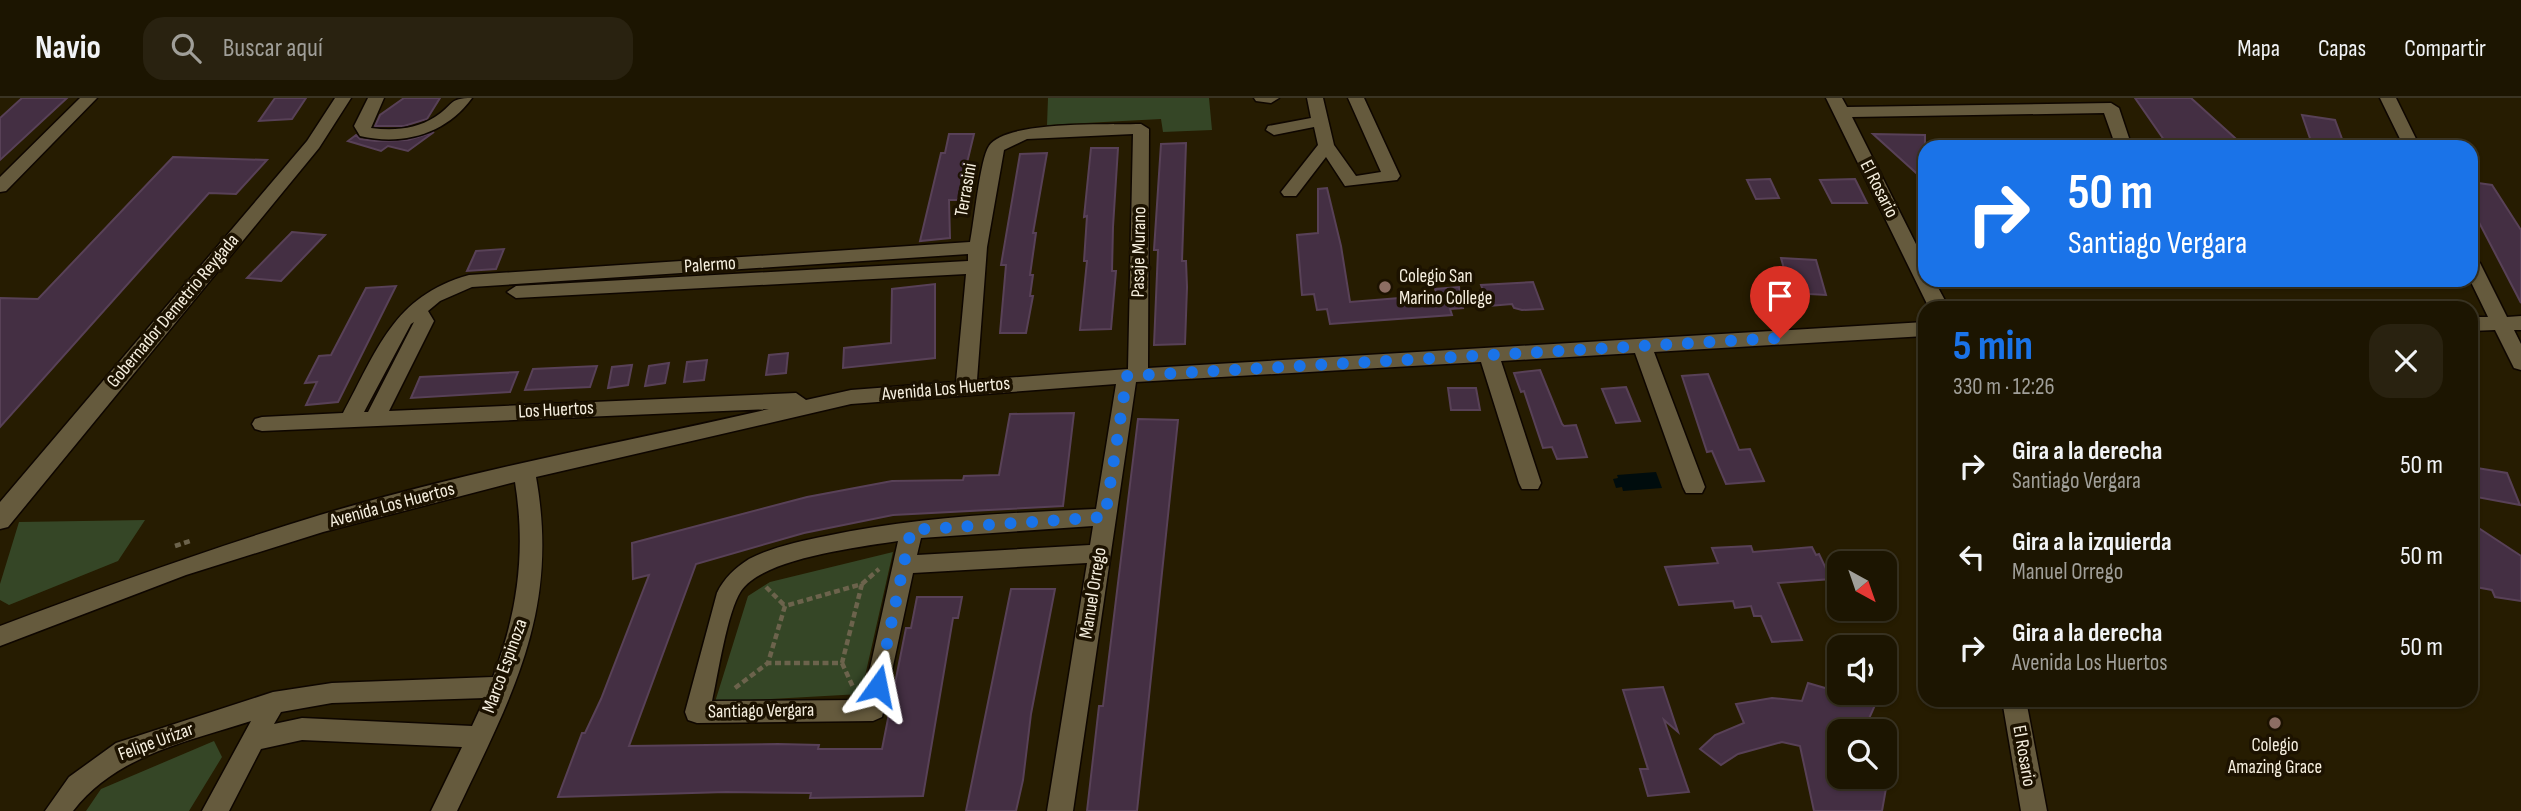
<!DOCTYPE html>
<html lang="es">
<head>
<meta charset="utf-8">
<style>
  body { margin:0; font-family:"Sofia Sans Condensed",sans-serif; background:#292210; color:#f1f3f6; height:100vh; display:flex; flex-direction:column; font-size:26px; white-space:nowrap }
  * { box-sizing:border-box; margin:0 }
  p { font-size:23px; color:#a09f99 }
  .icon { flex:none; width:38px; height:38px; fill:none; stroke:currentColor; stroke-width:2; stroke-linecap:round; stroke-linejoin:round }
  .map { position:relative; flex:1; overflow:hidden }
  .sheet { position:absolute; left:1918px; top:203px; width:560px; height:406px; display:flex; flex-direction:column; background:#1c1501; border-radius:21px; box-shadow:0 2px 5px #0004,0 0 0 2px #3a3423 }
  .sheet>* { flex:none }
  .hud { position:absolute; left:1918px; top:42px; width:560px; height:147px; border-radius:21px; box-shadow:0 2px 5px #0004,0 0 0 2px #3a3423; background:#1a73e8; color:#fff; overflow:hidden }
  .needle { width:46px; rotate:140deg }
  .fabs { position:absolute; left:1827px; top:453px; display:grid; gap:14px }
  .fabs a { display:grid; place-items:center; width:70px; height:70px; border-radius:14px; background:#1c1501; box-shadow:0 2px 5px #0004,0 0 0 2px #3a3423; font-size:35px }
  .pin { position:absolute; display:grid; place-items:center; width:60px; height:60px; color:#fff; margin:-72px -30px; border-radius:50% 50% 50% 0; rotate:-45deg; box-shadow:0 0 7px #0007 }
  .pin .icon { rotate:45deg }
  .me { position:absolute; width:77px; margin:-38px; rotate:12deg; stroke-linejoin:round; filter:drop-shadow(0 0 5px #0008) }
  .turn { display:flex; align-items:center; gap:24px; height:147px; padding:0 35px; font-size:32px }
  .turn .icon { width:91px; height:91px; stroke-width:2.5 }
  .turn b { display:block; font-size:49px; line-height:60px }
  .round { display:grid; place-items:center; flex:none; width:74px; height:74px; border-radius:21px; background:#292210 }
  .headline { display:flex; align-items:center; justify-content:space-between; height:119px; padding:0 35px }
  h1 { font-size:42px; font-weight:700; line-height:52px; color:#1a73e8 }
  ul { padding:0; list-style:none }
  li { display:flex; align-items:center; gap:21px; height:91px; padding:0 35px }
  li div { flex:1 }
  li b { display:block; font-size:26px }
  li em { font-style:normal }
  header { display:flex; align-items:center; gap:42px; box-sizing:border-box; height:98px; padding:0 35px; background:#1c1501; border-bottom:2px solid #3a3423 }
  header strong { font-size:33px }
  nav { display:flex; gap:38px; margin-inline-start:auto; font-size:24px }
  .search { width:490px; height:63px; background:#292210; display:flex; align-items:center; gap:18px; box-sizing:border-box; padding:0 24px; border-radius:21px; color:#a09f99; font-size:26px }
  .map>svg:first-child { display:block }
  .green { fill:#354626 }
  .water { fill:#000c0d }
  .building { fill:#442f43; stroke:#584157; stroke-width:2 }
  .lines { fill:none; stroke-linecap:round; stroke-linejoin:round }
  .minor-casing { stroke:#0e0600; stroke-width:3 }
  .path { stroke:#6c634c; stroke-width:4.5; stroke-dasharray:6 3.5; stroke-linecap:butt }
  .minor { fill:#655a3d; fill-rule:evenodd }
  .route { stroke:#1a73e8; stroke-width:12; stroke-dasharray:0 21.6 }
  .education-dot { fill:#8d6e63; stroke:#1c1200; stroke-width:2.5 }
  .labels { text-anchor:middle; dominant-baseline:central; stroke-width:7; stroke-linejoin:round; paint-order:stroke }
  .street-label { font-size:19px; fill:#f6efdf; stroke:#1c1200 }
  .poi-label { font-size:19px; fill:#f6efdf; stroke:#1c1200; text-anchor:start }
</style>
</head>
<body>
<header>
<strong>Navio</strong>
<div class="search"><svg class="icon" aria-label="search" viewBox="0 0 24 24"><circle cx="10" cy="10" r="6"/><path d="M15 15l6 6"/></svg>Buscar aquí</div>
<nav><a>Mapa</a><a>Capas</a><a>Compartir</a></nav>
</header>
<div class="map">
<svg width="2521" height="713" viewBox="0 0 2521 713">
  <rect width="100%" height="100%" fill="#261c01"/>
  <!-- green -->
  <path class="green" d="M 1048,0 L 1209,0 L 1212,32 L 1163,34 L 1161,21 L 1047,27 Z
    M 145,422 L 118,463 L 9,507 L 0,502 L 0,486 L 19,424 Z
    M 893,454 L 861,596 L 715,604 L 748,498 L 770,484 Z
    M 214,643 L 222,659 L 189,713 L 86,713 L 101,691 Z"/>
  <!-- water -->
  <path class="water" d="M 1656,374 L 1662,390 L 1623,393 L 1622,389 L 1616,390 L 1613,381 L 1618,380 L 1617,377 Z"/>
  <!-- building -->
  <path class="building" d="M 22,0 L 67,0 L 0,62 L 0,20 Z
    M 275,0 L 306,0 L 292,21 L 259,23 Z
    M 404,0 L 440,0 L 427,21 L 404,28 L 375,28 L 380,17 Z
    M 2135,0 L 2191,0 L 2245,49 L 2169,49 Z
    M 2302,17 L 2335,22 L 2345,49 L 2313,49 Z
    M 434,34 L 408,53 L 388,48 L 381,53 L 348,43 L 356,37 L 360,41 L 376,43 L 408,42 Z
    M 949,36 L 974,36 L 958,102 L 949,102 L 950,140 L 920,143 L 941,55 L 945,55 Z
    M 1873,36 L 1925,37 L 1925,83 Z
    M 1186,45 L 1182,163 L 1186,163 L 1187,189 L 1185,246 L 1154,247 L 1158,152 L 1154,152 L 1161,46 Z
    M 1091,50 L 1118,50 L 1113,129 L 1112,173 L 1116,173 L 1111,231 L 1080,232 L 1087,163 L 1084,163 L 1087,118 L 1084,119 Z
    M 1047,55 L 1033,135 L 1036,135 L 1030,177 L 1033,177 L 1030,198 L 1033,198 L 1026,235 L 1000,235 L 1006,167 L 1001,167 L 1020,56 Z
    M 173,59 L 267,62 L 236,96 L 209,95 L 0,329 L 0,200 L 38,201 Z
    M 1770,81 L 1779,100 L 1756,101 L 1747,82 Z
    M 1855,81 L 1867,105 L 1832,105 L 1820,82 Z
    M 2471,84 L 2492,87 L 2521,132 L 2521,205 L 2471,109 Z
    M 1327,90 L 1341,148 L 1350,204 L 1437,197 L 1435,191 L 1459,189 L 1463,210 L 1450,211 L 1452,217 L 1330,226 L 1327,211 L 1317,212 L 1314,196 L 1302,197 L 1297,137 L 1318,135 L 1318,91 Z
    M 292,134 L 325,137 L 281,183 L 247,180 Z
    M 504,151 L 496,171 L 467,173 L 476,153 Z
    M 1781,160 L 1816,162 L 1826,197 L 1791,195 Z
    M 1533,184 L 1543,211 L 1522,212 L 1514,210 L 1512,206 L 1489,208 L 1481,187 Z
    M 935,186 L 935,260 L 843,270 L 844,250 L 891,245 L 892,191 Z
    M 396,188 L 338,304 L 306,307 L 317,284 L 305,285 L 319,258 L 331,257 L 366,190 Z
    M 788,255 L 786,275 L 766,277 L 769,257 Z
    M 707,262 L 704,282 L 684,284 L 687,264 Z
    M 669,265 L 665,285 L 645,288 L 649,268 Z
    M 632,267 L 628,287 L 608,290 L 612,269 Z
    M 597,268 L 590,289 L 525,292 L 533,271 Z
    M 1540,272 L 1562,326 L 1564,328 L 1576,327 L 1587,359 L 1557,361 L 1552,349 L 1543,350 L 1524,293 L 1521,294 L 1514,275 Z
    M 518,274 L 510,294 L 411,300 L 420,279 Z
    M 1708,276 L 1739,352 L 1750,351 L 1764,383 L 1726,386 L 1712,353 L 1707,354 L 1682,278 Z
    M 1626,289 L 1640,323 L 1616,325 L 1602,291 Z
    M 1448,290 L 1476,290 L 1480,312 L 1451,312 Z
    M 1074,315 L 1063,408 L 893,417 L 804,435 L 696,466 L 629,648 L 778,646 L 819,647 L 818,651 L 882,651 L 906,530 L 911,530 L 917,499 L 962,499 L 958,520 L 953,520 L 923,698 L 810,700 L 811,695 L 726,694 L 558,699 L 582,635 L 585,635 L 601,601 L 649,477 L 633,481 L 632,445 L 807,399 L 892,383 L 963,382 L 964,378 L 999,377 L 1010,316 Z
    M 1138,321 L 1178,322 L 1137,713 L 1087,713 L 1099,608 L 1103,608 Z
    M 2471,369 L 2507,375 L 2520,407 L 2471,398 Z
    M 2471,425 L 2521,458 L 2521,503 L 2495,499 L 2492,492 L 2476,489 L 2471,476 Z
    M 1751,448 L 1753,454 L 1812,449 L 1816,457 L 1819,456 L 1831,481 L 1778,485 L 1802,542 L 1772,544 L 1761,518 L 1754,518 L 1751,508 L 1735,510 L 1733,503 L 1679,507 L 1665,469 L 1718,465 L 1712,450 Z
    M 1011,491 L 1055,491 L 1031,616 L 1023,682 L 1016,713 L 966,713 Z
    M 1808,585 L 1876,605 L 1863,634 L 1839,634 L 1839,679 L 1888,679 L 1882,713 L 1814,713 L 1800,648 L 1782,644 L 1738,656 L 1721,667 L 1700,651 L 1715,637 L 1744,625 L 1736,606 L 1772,600 L 1802,603 Z
    M 1663,589 L 1678,634 L 1664,622 L 1689,694 L 1648,698 L 1640,671 L 1648,671 L 1623,592 Z"/>
  <g class="lines">
    <defs>
      <path id="minor" d="M 80,0 L 97,0 L 6,93 L 0,94 L 0,79 Z
        M 335,0 L 351,0 L 319,50 L 8,429 L 0,431 L 0,404 L 307,43 Z
        M 368,0 L 384,0 L 371,30 C 394,33 416,31 435,19 C 454,7 448,0 472,0 C 446,36 403,48 360,38 L 354,28 Z
        M 1254,0 L 1279,0 L 1271,5 L 1256,3 Z
        M 1307,0 L 1323,0 L 1334,47 L 1356,78 L 1381,74 L 1348,0 L 1364,0 L 1400,78 L 1397,82 L 1345,88 L 1326,59 L 1296,98 L 1284,98 L 1281,94 L 1318,47 L 1314,29 L 1274,37 L 1266,32 L 1268,28 L 1311,20 Z
        M 1826,0 L 1842,0 L 1847,9 L 2111,5 L 2119,10 L 2132,49 L 2116,49 L 2104,15 L 1852,19 L 1925,164 L 1925,182 L 1934,182 L 1949,210 L 1929,210 Z
        M 2380,0 L 2396,0 L 2420,49 L 2404,49 Z
        M 1141,26 L 1149,31 L 1148,270 L 1925,224 L 1925,238 L 1654,254 L 1705,389 L 1702,395 L 1686,395 L 1683,389 L 1635,255 L 1501,263 L 1541,385 L 1538,391 L 1522,391 L 1519,385 L 1481,264 L 1136,284 L 1073,713 L 1047,713 L 1087,465 L 913,475 L 882,619 L 873,623 L 697,625 L 688,622 L 685,614 L 717,495 C 724,480 735,470 749,461 C 772,449 801,443 826,438 C 914,419 1006,415 1096,411 L 1116,286 L 851,306 L 536,379 C 560,513 512,597 457,713 L 431,713 L 462,649 L 302,642 L 261,651 L 229,713 L 202,713 L 251,623 C 187,644 116,657 73,713 L 45,713 L 69,679 L 116,645 L 273,594 L 332,585 L 493,579 C 518,514 526,453 515,384 L 323,434 L 186,477 L 0,548 L 0,528 C 106,488 212,450 320,417 C 467,373 619,345 769,311 L 262,333 L 255,331 L 252,326 L 255,321 L 262,319 L 343,315 C 377,253 393,198 469,177 L 970,144 C 974,125 980,61 989,48 C 1006,22 1110,27 1141,26 ZM 1133,36 L 1128,271 L 977,282 L 987,149 L 1004,52 L 1027,41 ZM 968,156 L 968,163 L 516,188 L 507,194 L 516,200 L 966,176 L 956,284 L 851,292 L 806,302 L 796,295 L 389,313 L 434,223 L 428,213 L 440,203 L 472,189 ZM 414,224 L 368,314 L 364,314 L 411,226 ZM 1093,428 L 1090,447 L 917,457 L 921,440 ZM 898,443 L 863,602 L 712,603 C 718,577 727,514 741,493 C 763,460 860,449 898,443 ZM 485,600 L 472,628 L 302,620 L 274,626 L 281,614 L 332,605 Z
        M 2471,159 L 2480,165 L 2507,219 L 2521,218 L 2521,232 L 2514,232 L 2521,246 L 2521,272 L 2514,270 L 2495,232 L 2471,233 L 2471,219 L 2488,219 L 2470,182 Z
        M 2002,602 L 2026,602 L 2047,713 L 2021,713 Z"/>
    </defs>
    <!-- minor casing -->
    <use href="#minor" class="minor-casing"/>
    <!-- path -->
    <path class="path" d="M 175,448 L 193,442
      M 862,486 L 842,565 L 768,565 L 785,508 Z
      M 862,486 L 879,471
      M 766,489 L 785,508
      M 842,565 L 853,589
      M 735,590 L 768,565"/>
    <!-- minor -->
    <use href="#minor" class="minor"/>
  </g>
  <g class="lines">
    <!-- route -->
    <path class="route" d="M 878,588 L 911,432 L 1105,419 L 1127,278 L 1780,240"/>
  </g>
  <!-- markers -->
  <g class="education-dot">
    <circle cx="1385" cy="189" r="7"/>
    <circle cx="2275" cy="625" r="7"/>
  </g>
  <g class="labels">
    <!-- street labels -->
    <g class="street-label">
      <text transform="translate(1879 91) rotate(63)">El Rosario</text>
      <text transform="translate(966 92) rotate(-80)">Terrasini</text>
      <text transform="translate(1139 154) rotate(-89)">Pasaje Murano</text>
      <text transform="translate(710 167) rotate(-4)">Palermo</text>
      <text transform="translate(173 213) rotate(-50)">Gobernador Demetrio Reygada</text>
      <text transform="translate(946 291) rotate(-5)">Avenida Los Huertos</text>
      <text transform="translate(556 312) rotate(-3)">Los Huertos</text>
      <text transform="translate(392 407) rotate(-15)">Avenida Los Huertos</text>
      <text transform="translate(1093 495) rotate(-81)">Manuel Orrego</text>
      <text transform="translate(505 568) rotate(-70)">Marco Espinoza</text>
      <text transform="translate(761 613) rotate(-1)">Santiago Vergara</text>
      <text transform="translate(156 644) rotate(-20)">Felipe Urízar</text>
      <text transform="translate(2024 658) rotate(80)">El Rosario</text>
    </g>
    <!-- poi labels -->
    <g class="poi-label">
      <text x="1399" y="178">Colegio San<tspan x="1399" dy="22">Marino College</tspan></text>
      <text x="2275" y="647" text-anchor="middle">Colegio<tspan x="2275" dy="22">Amazing Grace</tspan></text>
    </g>
  </g>
</svg>
<div class="fabs">
<a><svg class="needle" viewBox="-14 -14 28 28"><path d="M0-13l5 13h-10z" fill="#e53935"/><path d="M0 13l5-13h-10z" fill="#a09f99"/></svg></a>
<a><svg class="icon" aria-label="sound" viewBox="0 0 24 24"><path d="M4 9h4l5-4v14l-5-4H4zM17 9q2 3 0 6"/></svg></a>
<a><svg class="icon" aria-label="search" viewBox="0 0 24 24"><circle cx="10" cy="10" r="6"/><path d="M15 15l6 6"/></svg></a>
</div>
<div class="pin" style="left:1780px;top:240px;background:#d93025"><svg class="icon" aria-label="arrive" viewBox="0 0 24 24"><path d="M6 21V4h12l-3 4 3 4H6"/></svg></div>
<svg class="me" style="left:878px;top:588px" viewBox="-20 -20 40 40"><path d="M0-17L14 15 0 8-14 15z" fill="#1a73e8" stroke="#fff" stroke-width="4"/></svg>
<div class="hud">
<div class="turn"><svg class="icon" aria-label="right" viewBox="0 0 24 24"><path d="M7 20v-9h11M14 6l5 5-5 5"/></svg><div><b>50 m</b>Santiago Vergara</div></div>
</div>
<section class="sheet">
<div class="headline"><div><h1>5 min</h1><p>330 m · 12:26</p></div><a class="round"><svg class="icon" aria-label="close" viewBox="0 0 24 24"><path d="M6 6l12 12M18 6L6 18"/></svg></a></div>
<ul>
<li><svg class="icon" aria-label="right" viewBox="0 0 24 24"><path d="M7 20v-9h11M14 6l5 5-5 5"/></svg><div><b>Gira a la derecha</b><p>Santiago Vergara</p></div><em>50 m</em></li>
<li><svg class="icon" aria-label="left" viewBox="0 0 24 24"><path d="M17 20v-9H6M10 6l-5 5 5 5"/></svg><div><b>Gira a la izquierda</b><p>Manuel Orrego</p></div><em>50 m</em></li>
<li><svg class="icon" aria-label="right" viewBox="0 0 24 24"><path d="M7 20v-9h11M14 6l5 5-5 5"/></svg><div><b>Gira a la derecha</b><p>Avenida Los Huertos</p></div><em>50 m</em></li>
</ul>
</section>
</div>
</body>
</html>
